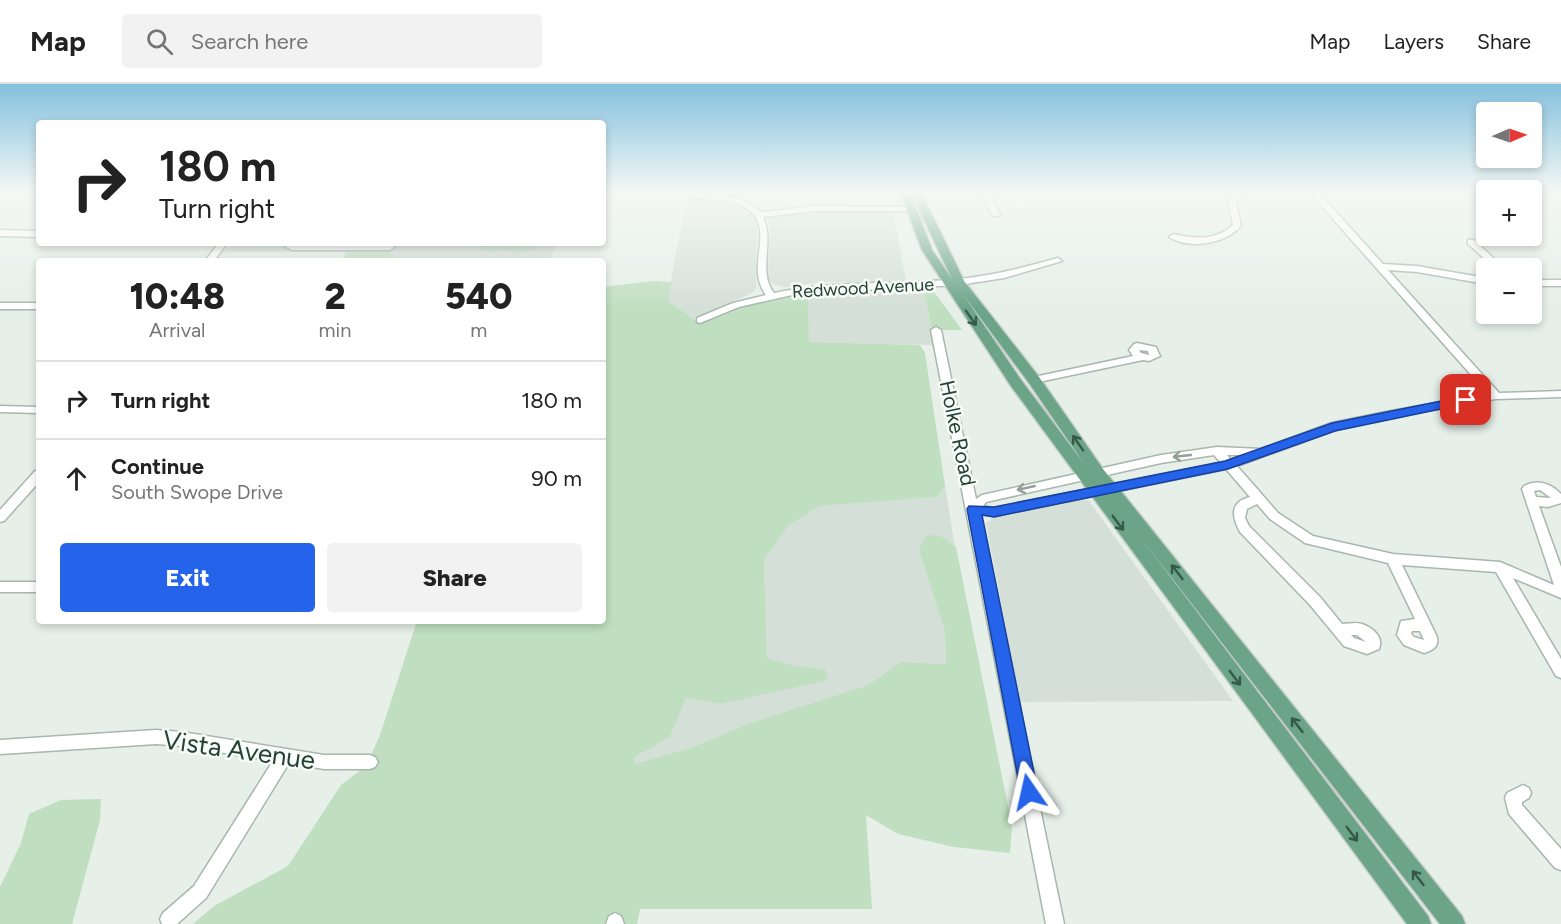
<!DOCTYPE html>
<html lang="en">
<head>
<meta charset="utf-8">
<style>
  body { margin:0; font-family:Figtree,sans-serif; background:#f2f2f2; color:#222; height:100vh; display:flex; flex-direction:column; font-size:22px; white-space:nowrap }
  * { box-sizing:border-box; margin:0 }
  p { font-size:20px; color:#767676 }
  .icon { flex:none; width:33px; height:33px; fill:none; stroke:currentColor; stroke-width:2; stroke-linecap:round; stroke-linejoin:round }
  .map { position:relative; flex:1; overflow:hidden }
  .sheet { position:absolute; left:36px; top:174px; width:570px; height:366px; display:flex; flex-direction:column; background:#fff; border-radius:6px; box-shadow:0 3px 9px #0003 }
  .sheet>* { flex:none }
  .guide { position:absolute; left:36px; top:36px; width:570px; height:126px; border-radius:6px; box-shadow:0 3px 9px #0003; background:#fff; color:#222; overflow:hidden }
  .needle { width:39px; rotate:88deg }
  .controls { position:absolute; left:1476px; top:18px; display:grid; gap:12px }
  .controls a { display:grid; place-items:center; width:66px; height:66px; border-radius:6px; background:#fff; box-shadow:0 3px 9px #0003; font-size:30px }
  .pin { position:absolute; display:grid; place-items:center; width:51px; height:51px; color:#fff; margin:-26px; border-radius:12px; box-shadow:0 3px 9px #0006 }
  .me { position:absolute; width:66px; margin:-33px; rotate:349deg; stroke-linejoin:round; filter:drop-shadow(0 0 4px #0008) }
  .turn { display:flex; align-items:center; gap:21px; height:126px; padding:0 24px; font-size:27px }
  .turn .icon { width:78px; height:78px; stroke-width:2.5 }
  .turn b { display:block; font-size:42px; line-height:51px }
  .eta { display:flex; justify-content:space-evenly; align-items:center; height:102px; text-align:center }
  .eta b { font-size:36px; font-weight:800; line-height:42px }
  .cta { display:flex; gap:12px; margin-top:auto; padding:12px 24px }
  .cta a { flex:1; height:69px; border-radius:6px; background:#2563eb; color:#fff; font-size:24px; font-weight:800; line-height:69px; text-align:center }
  .cta a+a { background:#f2f2f2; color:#222 }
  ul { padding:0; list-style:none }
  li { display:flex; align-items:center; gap:18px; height:78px; padding:0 24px; border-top:2px solid #e0e0e0 }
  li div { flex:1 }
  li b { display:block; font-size:22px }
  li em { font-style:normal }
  header { display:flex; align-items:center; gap:36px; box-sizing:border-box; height:84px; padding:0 30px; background:#fff; border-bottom:2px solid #e0e0e0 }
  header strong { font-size:28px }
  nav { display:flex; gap:33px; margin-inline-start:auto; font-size:21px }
  .search { width:420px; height:54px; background:#f2f2f2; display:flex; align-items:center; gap:15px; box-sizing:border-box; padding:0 21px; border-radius:6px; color:#767676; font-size:22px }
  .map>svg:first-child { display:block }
  .built { fill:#d4dfd7 }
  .green { fill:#bfdfc0 }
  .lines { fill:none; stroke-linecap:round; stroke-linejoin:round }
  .minor-casing { stroke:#a8b7ae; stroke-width:3 }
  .major-casing { stroke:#c2cac6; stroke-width:3 }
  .minor { fill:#fff; fill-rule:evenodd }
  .major { fill:#6ba487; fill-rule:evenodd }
  .oneway { stroke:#365a47 }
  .oneway2 { stroke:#92a098 }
  .route { fill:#2563eb; stroke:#184099; stroke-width:1.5 }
  .labels { text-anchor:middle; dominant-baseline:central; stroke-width:5; stroke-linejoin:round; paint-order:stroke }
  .far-street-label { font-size:18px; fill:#244132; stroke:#f7fbf8 }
  .street-label { font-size:21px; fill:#244132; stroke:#f7fbf8 }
  .near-street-label { font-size:26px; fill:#244132; stroke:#f7fbf8 }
</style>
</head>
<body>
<header>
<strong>Map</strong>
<div class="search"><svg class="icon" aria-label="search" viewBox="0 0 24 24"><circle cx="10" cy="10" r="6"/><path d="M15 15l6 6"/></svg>Search here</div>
<nav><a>Map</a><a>Layers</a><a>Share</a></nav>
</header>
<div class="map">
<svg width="1561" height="840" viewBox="0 0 1561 840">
  <rect width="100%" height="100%" fill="#e6efe8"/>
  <!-- built -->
  <path class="built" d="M 687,113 L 739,122 L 753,131 L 757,141 L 756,205 L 750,210 L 693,234 L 667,217 Z
    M 788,127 L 893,127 L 906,198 L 823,198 L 785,203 L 773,200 L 768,194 L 770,141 L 767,133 Z
    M 232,159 L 556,159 L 550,177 L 341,177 L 346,168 L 225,168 Z
    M 923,205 L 935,261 L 809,258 L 808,208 Z
    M 945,402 L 955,463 L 941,452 L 919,466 L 945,548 L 946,580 L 901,578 L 868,601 L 750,639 L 693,663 L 634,680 L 635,673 L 670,653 L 686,614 L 720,620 L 825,585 L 795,582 L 767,575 L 764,476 L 788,442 L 820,422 L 937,413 Z
    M 1078,415 L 1089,417 L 1233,617 L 1020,618 L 986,439 L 996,432 Z"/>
  <!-- green -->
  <path class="green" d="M 472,159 L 530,159 L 533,163 C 526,171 511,171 502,164 L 492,169 Z
    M 348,166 L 387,167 L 401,177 L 341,177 Z
    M 652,197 L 671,198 L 668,217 L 701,240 L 757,218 L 808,208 L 809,258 L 920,261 L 925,269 L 945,402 L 937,413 L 820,422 L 788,442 L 764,476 L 767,574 L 795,582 L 825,585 L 828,596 L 720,620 L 686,614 L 670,653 L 635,673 L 634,680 L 693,663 L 750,639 L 868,601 L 901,578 L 946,580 L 945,548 L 919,466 L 926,451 L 941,452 L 956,463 L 1012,742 L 1010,769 L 954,763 L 898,750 L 866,731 L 872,825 L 640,825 L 637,840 L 193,840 L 214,822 L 288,782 L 341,701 L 366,682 L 380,651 L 417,537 L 603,537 L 603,203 Z
    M 923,205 L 935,209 L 962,246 L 932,246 Z
    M 101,715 L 100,736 L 72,840 L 0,840 L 0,803 L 21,759 L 29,730 L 61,716 Z"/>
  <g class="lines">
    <defs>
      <path id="minor" d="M 679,108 C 708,108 737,109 761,128 L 815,122 L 910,123 L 914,125 L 910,127 L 815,127 L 763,133 C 775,158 757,187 774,209 C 834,196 897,201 959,195 C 992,192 1025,183 1058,174 L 1062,177 L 1004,194 L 959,201 L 801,209 L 739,223 L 700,239 L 697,238 L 697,234 L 733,219 L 766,211 C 746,185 771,152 754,131 C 735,109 702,120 679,108 Z
        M 979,108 L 987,108 L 1000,130 L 999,132 L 993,132 Z
        M 1238,108 L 1256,108 L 1243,112 L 1236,118 L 1241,142 C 1225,160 1190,166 1169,153 L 1173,150 C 1195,155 1215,157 1233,141 L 1228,117 Z
        M 1309,108 L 1318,108 L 1383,180 L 1417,182 L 1486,194 L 1486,200 L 1417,188 L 1388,186 L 1499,309 L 1561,307 L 1561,313 L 1496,315 L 1391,333 L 1335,346 L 1237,382 L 1278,429 L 1313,452 L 1393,470 L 1500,478 L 1554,501 L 1522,405 L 1524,402 C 1538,395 1550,399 1561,410 L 1561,419 L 1548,423 L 1539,422 L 1561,483 L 1561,514 L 1513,494 L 1561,575 L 1561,594 L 1556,592 L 1496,488 L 1402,481 L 1437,553 C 1439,563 1433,566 1424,569 L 1404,561 L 1397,551 L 1401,537 L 1415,535 L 1388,479 L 1305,459 L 1270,435 L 1257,420 L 1247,425 L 1245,434 L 1249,442 L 1320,513 L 1342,540 C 1348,540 1356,538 1362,540 C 1373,544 1384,553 1379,565 L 1367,570 L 1344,562 L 1310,521 L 1240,448 C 1232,433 1229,418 1250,413 L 1226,385 L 994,432 L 979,430 L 1064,840 L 1046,840 L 931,246 L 936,243 L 941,246 L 976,415 L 982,411 L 1161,371 L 1217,363 L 1261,365 L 1332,339 L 1391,327 L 1488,310 ZM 1214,371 L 1221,379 L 994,424 L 983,422 L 986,418 L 1161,379 ZM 1227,371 L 1243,371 L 1231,376 ZM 1540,406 L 1551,414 L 1536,413 L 1534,407 ZM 1412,547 L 1420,547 L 1424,556 L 1414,553 L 1411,550 ZM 1351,551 L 1357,551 L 1366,558 L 1354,554 Z
        M 0,146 L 39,147 L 39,153 L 0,152 Z
        M 1468,156 L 1474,156 L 1504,184 L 1495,184 L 1468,160 Z
        M 219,159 L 227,159 L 214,177 L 205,177 Z
        M 279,159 L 390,160 L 394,163 L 390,166 L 292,166 Z
        M 1532,196 L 1561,196 L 1561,202 L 1532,202 Z
        M 0,219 L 39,219 L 39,225 L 0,225 Z
        M 1137,259 L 1156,263 L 1160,272 L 1149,277 L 1143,276 L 1034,299 L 1029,296 L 1034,293 L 1133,272 L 1129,266 L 1134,260 ZM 1139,266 L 1148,267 L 1149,271 L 1141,269 Z
        M 0,322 L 39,323 L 39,329 L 0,328 Z
        M 39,386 L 39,398 L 4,437 L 0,438 L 0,426 L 35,387 Z
        M 0,498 L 39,498 L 39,508 L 0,508 Z
        M 156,646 L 182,648 L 324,671 L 370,671 L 375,673 L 378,678 L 375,683 L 370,685 L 324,685 L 289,679 L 206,814 L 177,840 L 162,840 L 160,835 L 163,829 L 194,802 L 273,677 L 182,662 L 156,660 L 0,670 L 0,656 Z
        M 1523,701 L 1529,704 L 1531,709 L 1529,714 L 1522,718 L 1522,721 L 1561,765 L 1561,786 L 1555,784 L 1509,730 L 1505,714 L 1507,709 Z
        M 615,829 L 621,832 L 624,840 L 606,840 L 609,832 Z"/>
      <path id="major" d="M 900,108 L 910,108 L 932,166 L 952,195 L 911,108 L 921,108 L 964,197 L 1039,293 L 1103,385 L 1462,832 L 1465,840 L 1440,840 L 1137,449 L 1428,832 L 1431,840 L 1407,840 L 1011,302 L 922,166 ZM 962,209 L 1029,299 L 1085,381 L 1021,296 Z"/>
    </defs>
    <!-- minor casing -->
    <use href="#minor" class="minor-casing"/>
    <!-- major casing -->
    <use href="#major" class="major-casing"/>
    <!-- minor -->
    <use href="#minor" class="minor"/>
    <!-- major -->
    <use href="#major" class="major"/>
  </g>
  <!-- one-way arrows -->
  <defs><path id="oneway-shaft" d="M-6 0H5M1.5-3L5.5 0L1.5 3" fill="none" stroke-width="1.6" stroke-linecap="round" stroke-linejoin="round" transform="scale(1.5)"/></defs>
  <g class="oneway">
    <use href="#oneway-shaft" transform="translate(971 234) rotate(55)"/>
    <use href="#oneway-shaft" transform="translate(1078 359) rotate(-125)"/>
    <use href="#oneway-shaft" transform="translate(1118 439) rotate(53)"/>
    <use href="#oneway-shaft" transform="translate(1177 488) rotate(-128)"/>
    <use href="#oneway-shaft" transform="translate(1235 594) rotate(53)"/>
    <use href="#oneway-shaft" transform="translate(1297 641) rotate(-128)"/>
    <use href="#oneway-shaft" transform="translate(1352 750) rotate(53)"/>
    <use href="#oneway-shaft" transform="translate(1418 794) rotate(-128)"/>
  </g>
  <g class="oneway2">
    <use href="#oneway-shaft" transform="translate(1182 372) rotate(174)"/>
    <use href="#oneway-shaft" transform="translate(1026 404) rotate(167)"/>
  </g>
  <!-- sky -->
  <linearGradient id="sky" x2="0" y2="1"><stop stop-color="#84c0dd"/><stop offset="0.48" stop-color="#f4f8f5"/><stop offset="1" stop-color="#f4f8f5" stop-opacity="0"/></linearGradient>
  <rect width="1561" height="226" fill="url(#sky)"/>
  <!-- route -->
  <path class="route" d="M 1466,312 L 1470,313 L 1470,319 L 1335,347 L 1228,385 L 994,433 L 982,431 L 1038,708 L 1035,715 L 1029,717 L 1022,715 L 967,425 L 969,422 L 994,423 L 1225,377 L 1332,339 Z"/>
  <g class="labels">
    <!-- far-street labels -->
    <g class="far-street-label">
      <text transform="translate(863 204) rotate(-3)">Redwood Avenue</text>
    </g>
    <!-- street labels -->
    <g class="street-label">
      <text transform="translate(958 349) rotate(78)">Holke Road</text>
    </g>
    <!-- near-street labels -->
    <g class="near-street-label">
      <text transform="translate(239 666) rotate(8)">Vista Avenue</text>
    </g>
  </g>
</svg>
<div class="controls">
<a><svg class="needle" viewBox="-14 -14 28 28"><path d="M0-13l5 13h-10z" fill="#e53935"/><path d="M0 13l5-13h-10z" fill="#767676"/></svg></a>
<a>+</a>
<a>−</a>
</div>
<div class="pin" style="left:1466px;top:316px;background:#d93025"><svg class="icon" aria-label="arrive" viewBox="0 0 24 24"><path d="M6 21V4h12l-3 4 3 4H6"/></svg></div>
<svg class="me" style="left:1029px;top:708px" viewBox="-20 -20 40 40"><path d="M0-17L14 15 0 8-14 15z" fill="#2563eb" stroke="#fff" stroke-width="4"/></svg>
<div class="guide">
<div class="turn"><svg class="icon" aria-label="right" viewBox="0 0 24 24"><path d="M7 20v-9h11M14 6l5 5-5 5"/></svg><div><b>180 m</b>Turn right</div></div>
</div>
<section class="sheet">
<div class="eta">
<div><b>10:48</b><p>Arrival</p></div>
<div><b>2</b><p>min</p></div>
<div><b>540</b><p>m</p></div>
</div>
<ul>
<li><svg class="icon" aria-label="right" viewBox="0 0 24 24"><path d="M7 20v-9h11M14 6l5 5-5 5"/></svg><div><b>Turn right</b></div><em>180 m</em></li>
<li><svg class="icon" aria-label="ahead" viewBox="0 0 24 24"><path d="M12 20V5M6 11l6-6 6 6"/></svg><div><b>Continue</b><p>South Swope Drive</p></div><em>90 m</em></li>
</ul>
<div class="cta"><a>Exit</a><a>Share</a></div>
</section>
</div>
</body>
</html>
